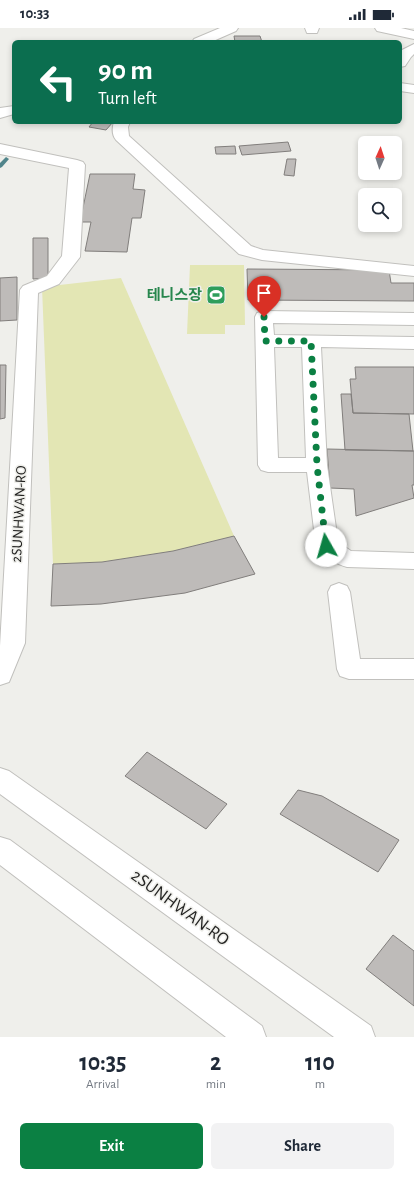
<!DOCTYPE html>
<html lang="en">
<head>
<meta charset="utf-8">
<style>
  body { margin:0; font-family:"Alegreya Sans","Noto Sans KR",sans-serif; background:#f2f2f3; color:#1f2937; height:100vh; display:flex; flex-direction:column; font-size:15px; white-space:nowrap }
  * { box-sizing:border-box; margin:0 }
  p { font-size:13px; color:#747a83 }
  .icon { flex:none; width:22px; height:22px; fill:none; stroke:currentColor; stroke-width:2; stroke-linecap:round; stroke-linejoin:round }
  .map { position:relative; height:1009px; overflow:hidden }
  .drawer { display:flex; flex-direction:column; background:#fff; flex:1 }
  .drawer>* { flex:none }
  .top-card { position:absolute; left:12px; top:12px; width:390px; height:84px; border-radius:6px; box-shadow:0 2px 6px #0003; background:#0b6e4f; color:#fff; overflow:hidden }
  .needle { width:26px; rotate:3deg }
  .tools { position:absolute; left:358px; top:108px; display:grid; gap:8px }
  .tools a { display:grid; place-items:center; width:44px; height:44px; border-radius:6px; background:#fff; box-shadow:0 2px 6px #0003; font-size:20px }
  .pin { position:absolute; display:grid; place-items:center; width:34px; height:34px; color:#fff; margin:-41px -17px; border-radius:50% 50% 50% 0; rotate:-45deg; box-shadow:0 0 4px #0007 }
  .pin .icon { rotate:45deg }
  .me { position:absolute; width:44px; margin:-22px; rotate:353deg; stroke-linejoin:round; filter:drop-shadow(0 0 3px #0008) }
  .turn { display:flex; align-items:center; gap:14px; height:84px; padding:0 20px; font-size:18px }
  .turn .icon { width:52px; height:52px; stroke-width:2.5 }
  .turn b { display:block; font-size:28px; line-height:34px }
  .eta { display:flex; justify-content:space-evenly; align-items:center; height:68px; text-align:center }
  .eta b { font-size:24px; font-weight:700; line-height:28px }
  .button { display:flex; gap:8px; margin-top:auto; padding:8px 20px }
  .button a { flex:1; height:46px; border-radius:6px; background:#0b8043; color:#fff; font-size:16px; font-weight:700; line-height:46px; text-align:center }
  .button a+a { background:#f2f2f3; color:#1f2937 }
  .status { display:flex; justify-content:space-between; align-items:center; height:28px; padding:0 20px; background:#fff; direction:ltr }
  .status svg { height:11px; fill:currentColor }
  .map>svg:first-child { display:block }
  .green { fill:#e3e6b4 }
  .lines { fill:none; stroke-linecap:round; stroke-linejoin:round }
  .stream { fill:#51858b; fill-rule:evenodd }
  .building { fill:#bebbb9; stroke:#817e7c }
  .minor-casing { stroke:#c1c0bd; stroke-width:2 }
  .minor { fill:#fff; fill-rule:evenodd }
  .route { stroke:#0b8043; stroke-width:7; stroke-dasharray:0 12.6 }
  .labels { text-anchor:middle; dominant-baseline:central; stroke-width:3; stroke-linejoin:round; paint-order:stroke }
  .leisure-label { font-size:15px; font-weight:bold; fill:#27864d; stroke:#efefeb; text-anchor:end }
  .street-label { font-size:15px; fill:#242423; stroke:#efefeb }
  .near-street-label { font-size:18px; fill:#242423; stroke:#efefeb }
</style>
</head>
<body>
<div class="status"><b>10:33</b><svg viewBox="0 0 49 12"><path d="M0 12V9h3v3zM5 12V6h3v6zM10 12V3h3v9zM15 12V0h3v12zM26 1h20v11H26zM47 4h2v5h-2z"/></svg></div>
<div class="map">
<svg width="414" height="1009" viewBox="0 0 414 1009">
  <rect width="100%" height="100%" fill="#efefeb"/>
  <!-- green -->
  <path class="green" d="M 190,237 L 244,237 L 245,297 L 225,297 L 225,306 L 187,306 Z
    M 121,250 L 234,508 L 173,523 L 102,534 L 53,536 L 42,259 Z"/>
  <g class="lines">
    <!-- stream -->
    <path class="stream" d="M 6,129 L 9,131 L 2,139 L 0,140 L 0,135 Z"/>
  </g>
  <!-- building -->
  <path class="building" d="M 234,8 L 260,8 L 262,14 L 235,14 Z
    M 93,94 L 113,94 L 106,102 L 89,99 Z
    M 288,114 L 291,123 L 242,127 L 239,118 Z
    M 235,118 L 236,126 L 216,126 L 215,119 Z
    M 287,131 L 296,131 L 294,148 L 284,147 Z
    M 90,146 L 135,146 L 133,161 L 145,162 L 141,190 L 132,190 L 127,224 L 85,223 L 91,194 L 80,194 Z
    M 33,210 L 48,210 L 48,250 L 33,251 Z
    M 247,241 L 389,242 L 391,255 L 414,255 L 414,273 L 248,272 Z
    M 17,249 L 17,292 L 0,293 L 0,250 Z
    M 0,337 L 6,337 L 5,390 L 0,391 Z
    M 355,339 L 414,339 L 414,386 L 353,385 L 350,351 L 356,351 Z
    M 341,366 L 351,366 L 353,385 L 409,386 L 413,423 L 345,422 Z
    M 327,421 L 414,423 L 414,457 L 412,457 L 414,470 L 356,488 L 354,461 L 330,460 Z
    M 234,508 L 255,546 L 185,565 L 101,576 L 51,578 L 53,536 L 102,534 L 173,523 Z
    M 147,724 L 227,776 L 206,801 L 125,748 Z
    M 298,762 L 322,768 L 399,812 L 378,844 L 280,786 Z
    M 393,907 L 414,923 L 414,978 L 366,941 Z"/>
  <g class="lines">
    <defs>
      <path id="minor" d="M 220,0 L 238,0 L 236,3 L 211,14 L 192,14 L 194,11 Z
        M 305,0 L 319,0 L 317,5 L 307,5 Z
        M 375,0 L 401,0 L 414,3 L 414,11 L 377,3 Z
        M 414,16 L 414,26 L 411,29 L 405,38 L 400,39 L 400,23 Z
        M 400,55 L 414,57 L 414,65 L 400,63 Z
        M 14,78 L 14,86 L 0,90 L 0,80 Z
        M 114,94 L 130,94 L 128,99 L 129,108 L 251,218 L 263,222 L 414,238 L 414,248 L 262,232 L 239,226 L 116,112 C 112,107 112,100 114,94 Z
        M 0,116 L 77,132 L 83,134 L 85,137 L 80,229 L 59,256 L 38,265 L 25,615 L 9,654 L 0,657 L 0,618 L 20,262 L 23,258 L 47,248 L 62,228 L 69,140 L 0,126 Z
        M 264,283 L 414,285 L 414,297 L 273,295 L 274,307 L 414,309 L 414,321 L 321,319 L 327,437 L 338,514 L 351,523 L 414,525 L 414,541 L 347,539 C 336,536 322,528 316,518 L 307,444 L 268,444 L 261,442 L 258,437 L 255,289 L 257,285 ZM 274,319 L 302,319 L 306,430 L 278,430 Z
        M 339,555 L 347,558 L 350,564 L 360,631 L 414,631 L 414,651 L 349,651 L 340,648 L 337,641 L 328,564 L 331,558 Z
        M 0,740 L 9,743 L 371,998 L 375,1009 L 334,1009 L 0,766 Z
        M 0,809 L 10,812 L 262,998 L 266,1009 L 226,1009 L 0,837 Z"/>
    </defs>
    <!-- minor casing -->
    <use href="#minor" class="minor-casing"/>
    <!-- minor -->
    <use href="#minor" class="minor"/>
  </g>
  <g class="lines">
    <!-- route -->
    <path class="route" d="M 264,289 L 265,313 L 311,313 L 317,437 L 326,518"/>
  </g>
  <!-- icons -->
  <defs>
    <symbol id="stadium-square" viewBox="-11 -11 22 22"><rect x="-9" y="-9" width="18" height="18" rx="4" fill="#2e9e5b" stroke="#efefeb"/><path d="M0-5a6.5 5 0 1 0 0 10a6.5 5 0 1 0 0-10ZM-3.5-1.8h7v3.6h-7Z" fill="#fff"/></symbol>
  </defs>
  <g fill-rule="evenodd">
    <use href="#stadium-square" x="205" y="256" width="22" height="22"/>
  </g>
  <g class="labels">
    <!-- leisure labels -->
    <g class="leisure-label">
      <text x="202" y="267">테니스장</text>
    </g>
    <!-- street labels -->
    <g class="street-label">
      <text transform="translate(19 486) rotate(-87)">2SUNHWAN-RO</text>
    </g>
    <!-- near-street labels -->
    <g class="near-street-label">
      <text transform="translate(180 880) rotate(36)">2SUNHWAN-RO</text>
    </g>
  </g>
</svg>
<div class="tools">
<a><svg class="needle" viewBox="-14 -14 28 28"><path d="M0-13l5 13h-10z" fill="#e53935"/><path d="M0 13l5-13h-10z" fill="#747a83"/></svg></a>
<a><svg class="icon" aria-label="search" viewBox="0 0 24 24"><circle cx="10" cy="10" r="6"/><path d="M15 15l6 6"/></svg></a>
</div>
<div class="pin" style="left:264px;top:289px;background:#d93025"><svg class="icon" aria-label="arrive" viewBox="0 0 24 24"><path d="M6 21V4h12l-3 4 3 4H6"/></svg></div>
<svg class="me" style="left:326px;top:518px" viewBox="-20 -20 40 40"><circle r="19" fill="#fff"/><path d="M0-13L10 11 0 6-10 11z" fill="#0b8043"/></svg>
<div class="top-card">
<div class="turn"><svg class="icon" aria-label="left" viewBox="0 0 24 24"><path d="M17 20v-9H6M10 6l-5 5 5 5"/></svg><div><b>90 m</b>Turn left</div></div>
</div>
</div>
<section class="drawer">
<div class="eta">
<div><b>10:35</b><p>Arrival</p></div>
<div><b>2</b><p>min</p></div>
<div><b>110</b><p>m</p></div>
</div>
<div class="button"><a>Exit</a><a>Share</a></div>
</section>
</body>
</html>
